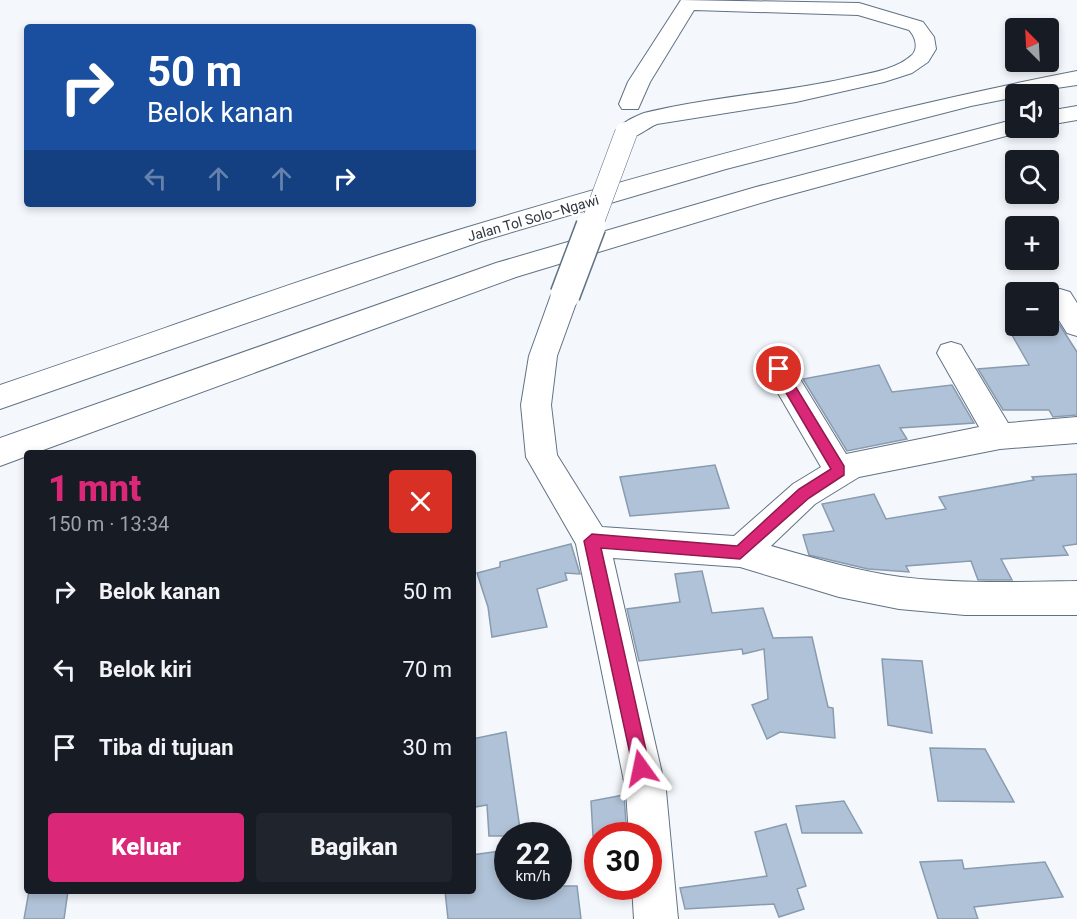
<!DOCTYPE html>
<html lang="id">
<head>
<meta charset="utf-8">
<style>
  body { margin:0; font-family:Roboto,sans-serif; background:#20242c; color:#f1f3f6; height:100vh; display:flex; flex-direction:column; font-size:22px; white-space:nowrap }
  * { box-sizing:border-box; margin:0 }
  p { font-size:20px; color:#9ea1a6 }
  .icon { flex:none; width:33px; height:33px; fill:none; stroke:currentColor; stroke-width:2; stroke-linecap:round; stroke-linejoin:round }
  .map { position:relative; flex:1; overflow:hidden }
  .drawer { position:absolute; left:24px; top:450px; width:452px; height:444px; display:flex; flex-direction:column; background:#171b24; border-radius:6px; box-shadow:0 3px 9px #0003 }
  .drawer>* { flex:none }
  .top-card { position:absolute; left:24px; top:24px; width:452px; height:183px; border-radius:6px; box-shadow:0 3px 9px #0003; background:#1a4fa0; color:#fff; overflow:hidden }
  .needle { width:39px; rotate:336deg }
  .buttons { position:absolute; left:1005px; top:18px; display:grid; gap:12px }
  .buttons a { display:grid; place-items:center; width:54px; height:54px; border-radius:6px; background:#171b24; box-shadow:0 3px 9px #0003; font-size:30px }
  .speed { position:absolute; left:494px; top:822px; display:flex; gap:12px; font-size:30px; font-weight:700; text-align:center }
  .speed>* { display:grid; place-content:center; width:78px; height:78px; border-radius:50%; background:#171b24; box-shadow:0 3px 9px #0003; line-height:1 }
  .speed small { font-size:15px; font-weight:400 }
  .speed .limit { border:9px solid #d22; background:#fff; color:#111 }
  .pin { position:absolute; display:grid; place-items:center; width:51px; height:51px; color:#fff; margin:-26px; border:3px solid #fff; border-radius:50%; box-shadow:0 2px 6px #0007 }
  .me { position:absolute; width:66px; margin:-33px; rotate:348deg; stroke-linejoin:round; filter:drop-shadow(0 0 4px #0008) }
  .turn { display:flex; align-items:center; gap:21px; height:126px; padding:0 24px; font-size:27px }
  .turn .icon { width:78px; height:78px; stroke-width:2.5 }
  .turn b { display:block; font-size:42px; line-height:51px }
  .lanes { display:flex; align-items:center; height:57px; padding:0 24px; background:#0003; justify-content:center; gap:30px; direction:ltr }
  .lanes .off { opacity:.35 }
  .round { display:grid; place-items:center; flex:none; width:63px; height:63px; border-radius:6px; background:#20242c }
  .overview { display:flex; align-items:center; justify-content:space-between; height:102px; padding:0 24px }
  h1 { font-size:36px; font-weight:800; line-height:45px; color:#db2777 }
  .action { display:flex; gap:12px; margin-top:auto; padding:12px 24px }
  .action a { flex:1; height:69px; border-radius:6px; background:#db2777; color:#fff; font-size:24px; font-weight:800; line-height:69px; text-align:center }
  .action a+a { background:#20242c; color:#f1f3f6 }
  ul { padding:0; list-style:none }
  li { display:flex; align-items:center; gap:18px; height:78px; padding:0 24px }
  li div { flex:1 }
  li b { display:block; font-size:22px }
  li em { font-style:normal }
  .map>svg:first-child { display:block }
  .building { fill:#b0c2d7; stroke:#899baf; stroke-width:1.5 }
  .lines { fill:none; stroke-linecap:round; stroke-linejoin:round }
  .street-casing { stroke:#617285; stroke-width:2 }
  .highway-casing { stroke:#617285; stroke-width:2 }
  .street { fill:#fff; fill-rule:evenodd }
  .highway { fill:#fff; fill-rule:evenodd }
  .street-bridge-far1-casing { stroke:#617285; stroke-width:23; stroke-linecap:butt }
  .street-bridge-casing { stroke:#617285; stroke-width:32; stroke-linecap:butt }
  .street-bridge-far1 { stroke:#fff; stroke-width:22 }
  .street-bridge { stroke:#fff; stroke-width:29 }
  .route { fill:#db2777; stroke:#8e194d; stroke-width:1.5 }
  .labels { text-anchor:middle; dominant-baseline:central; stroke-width:4.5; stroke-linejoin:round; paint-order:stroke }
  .far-street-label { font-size:14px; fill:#303740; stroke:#fff }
</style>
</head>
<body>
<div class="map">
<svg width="1077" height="919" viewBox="0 0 1077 919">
  <rect width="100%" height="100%" fill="#f4f8fc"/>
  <!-- building -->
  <path class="building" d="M 1059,324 L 1077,352 L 1077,415 L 1053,417 L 1049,410 L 1003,410 L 978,369 L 1029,365 L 1012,335 Z
    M 879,365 L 892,392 L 952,385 L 974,423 L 900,428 L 907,439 L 847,451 L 803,379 Z
    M 715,465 L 729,508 L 630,516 L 620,477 Z
    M 1077,474 L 1077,544 L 1063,546 L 1068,555 L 1001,559 L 1012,580 L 978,580 L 971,561 L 906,566 L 909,572 L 868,569 L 809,555 L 803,535 L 834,531 L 822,504 L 874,494 L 886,519 L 946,509 L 939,497 L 1034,480 L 1032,477 Z
    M 571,544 L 580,574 L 565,573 L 567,580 L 537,589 L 547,627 L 492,637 L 488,607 L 477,573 L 500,567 L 500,562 Z
    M 702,571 L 712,613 L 763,608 L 773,638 L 812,637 L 828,707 L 833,708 L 835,738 L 780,732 L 767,739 L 752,705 L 768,699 L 764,649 L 743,654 L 742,649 L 639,661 L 627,609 L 680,602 L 675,574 Z
    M 882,659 L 922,661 L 932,733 L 888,725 Z
    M 506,732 L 521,836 L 489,836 L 487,805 L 475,807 L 472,739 Z
    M 930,748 L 985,749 L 1014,802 L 938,801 Z
    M 624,795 L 627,836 L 593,836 L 591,801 Z
    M 844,801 L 862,833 L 802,833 L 796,806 Z
    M 786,824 L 806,886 L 797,889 L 804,909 L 779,917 L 774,904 L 685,909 L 680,888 L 767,876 L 755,832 Z
    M 507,850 L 507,886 L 577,886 L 581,919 L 448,919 L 445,891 L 472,891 L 472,855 Z
    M 962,860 L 964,869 L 1045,862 L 1063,897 L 974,907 L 978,919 L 938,919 L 920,862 Z
    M 29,891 L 68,891 L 64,919 L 24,919 Z"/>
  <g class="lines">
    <defs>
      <path id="street" d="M 681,0 L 859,3 L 923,22 L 934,37 L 936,49 L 928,62 L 912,73 L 884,82 L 796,102 L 657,124 C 643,130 634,142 618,138 L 615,133 C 622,122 632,118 644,113 C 712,96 784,93 852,77 C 871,73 897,69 912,55 C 919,48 915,36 909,30 L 858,15 L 694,10 L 650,82 L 638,109 L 622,109 L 619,104 L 628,82 Z
        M 565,285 L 575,288 L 579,295 L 557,356 L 551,405 L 557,455 L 602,527 L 734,536 L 793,484 L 821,467 L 764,369 L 769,361 L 779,358 L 789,361 L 846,454 L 979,427 L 937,353 L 941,345 L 951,342 L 961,345 L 1008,423 L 1077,417 L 1077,443 L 1000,449 L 859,477 L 815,504 L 771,546 C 813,558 857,571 901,577 C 959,584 1018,582 1077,581 L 1077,615 L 965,615 L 899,609 L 839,597 L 740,567 L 613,558 L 666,791 L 678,919 L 634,919 L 632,886 L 648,886 L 648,836 L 629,836 L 626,791 L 576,544 L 526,457 L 521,405 L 529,356 L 551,295 L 555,288 Z
        M 1060,289 L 1070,292 L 1077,303 L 1077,336 L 1067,333 L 1048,303 L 1050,292 Z"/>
      <path id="highway" d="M 1077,71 L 1077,85 L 1016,94 L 1016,97 L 971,106 L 726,169 L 482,241 L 0,409 L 0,385 C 155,333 309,275 465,228 C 666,167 871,111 1077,71 Z
        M 1077,106 L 1077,120 L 1048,125 L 1048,111 Z
        M 1016,119 L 1016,128 L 1027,128 L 1024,131 L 774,199 L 516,277 L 35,453 L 27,453 L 27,456 L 0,466 L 0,438 L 496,263 L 756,187 Z"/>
    </defs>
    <!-- street casing -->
    <use href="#street" class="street-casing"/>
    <!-- highway casing -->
    <use href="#highway" class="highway-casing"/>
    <!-- street -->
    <use href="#street" class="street"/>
    <!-- highway -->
    <use href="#highway" class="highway"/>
    <defs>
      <path id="street-bridge-far1" d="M 591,227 L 626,133"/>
      <path id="street-bridge" d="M 565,295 L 591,226"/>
    </defs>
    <!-- street-bridge-far1 casing -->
    <use href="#street-bridge-far1" class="street-bridge-far1-casing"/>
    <!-- street-bridge casing -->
    <use href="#street-bridge" class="street-bridge-casing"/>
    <!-- street-bridge-far1 -->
    <use href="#street-bridge-far1" class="street-bridge-far1"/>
    <!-- street-bridge -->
    <use href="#street-bridge" class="street-bridge"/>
  </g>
  <!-- route -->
  <path class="route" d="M 779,364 L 783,366 L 844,466 L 844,475 L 809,498 L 740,559 L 601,548 L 650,768 L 647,775 L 641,777 L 635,775 L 633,768 L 584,541 L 592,534 L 737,546 L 799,489 L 831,469 L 772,369 Z"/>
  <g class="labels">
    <!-- far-street labels -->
    <g class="far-street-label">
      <text transform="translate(533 218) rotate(-16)">Jalan Tol Solo–Ngawi</text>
    </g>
  </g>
</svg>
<div class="buttons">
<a><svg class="needle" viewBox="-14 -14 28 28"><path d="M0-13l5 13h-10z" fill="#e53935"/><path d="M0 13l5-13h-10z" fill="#9ea1a6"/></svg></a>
<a><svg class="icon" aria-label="sound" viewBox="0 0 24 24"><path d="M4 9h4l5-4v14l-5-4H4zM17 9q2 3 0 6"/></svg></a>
<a><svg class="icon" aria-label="search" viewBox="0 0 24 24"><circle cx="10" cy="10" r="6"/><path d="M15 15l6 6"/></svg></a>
<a>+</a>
<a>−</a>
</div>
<div class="speed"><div>22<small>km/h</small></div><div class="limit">30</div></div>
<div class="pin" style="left:779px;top:369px;background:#d93025"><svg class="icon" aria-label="arrive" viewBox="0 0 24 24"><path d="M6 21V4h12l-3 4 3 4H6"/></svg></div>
<svg class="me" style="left:641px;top:768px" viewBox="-20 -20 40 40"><path d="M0-17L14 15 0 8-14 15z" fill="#db2777" stroke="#fff" stroke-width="4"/></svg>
<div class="top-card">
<div class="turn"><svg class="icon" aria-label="right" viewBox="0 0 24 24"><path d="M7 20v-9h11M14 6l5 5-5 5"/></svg><div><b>50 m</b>Belok kanan</div></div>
<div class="lanes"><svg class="icon off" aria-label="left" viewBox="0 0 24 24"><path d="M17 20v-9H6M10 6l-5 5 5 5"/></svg><svg class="icon off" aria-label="ahead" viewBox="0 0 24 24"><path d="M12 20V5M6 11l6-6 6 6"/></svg><svg class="icon off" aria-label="ahead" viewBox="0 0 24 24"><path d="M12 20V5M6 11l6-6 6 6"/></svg><svg class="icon" aria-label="right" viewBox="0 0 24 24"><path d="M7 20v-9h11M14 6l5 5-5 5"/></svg></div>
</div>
<section class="drawer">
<div class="overview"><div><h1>1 mnt</h1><p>150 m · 13:34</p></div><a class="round" style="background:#d93025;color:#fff"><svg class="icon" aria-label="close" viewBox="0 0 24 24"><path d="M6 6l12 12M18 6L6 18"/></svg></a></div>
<ul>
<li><svg class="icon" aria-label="right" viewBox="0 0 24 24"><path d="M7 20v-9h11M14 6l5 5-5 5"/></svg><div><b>Belok kanan</b></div><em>50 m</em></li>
<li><svg class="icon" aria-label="left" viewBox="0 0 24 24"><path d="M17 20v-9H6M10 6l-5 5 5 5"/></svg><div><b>Belok kiri</b></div><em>70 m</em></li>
<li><svg class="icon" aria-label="arrive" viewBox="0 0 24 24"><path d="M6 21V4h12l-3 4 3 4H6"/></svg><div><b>Tiba di tujuan</b></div><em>30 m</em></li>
</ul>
<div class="action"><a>Keluar</a><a>Bagikan</a></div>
</section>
</div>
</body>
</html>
